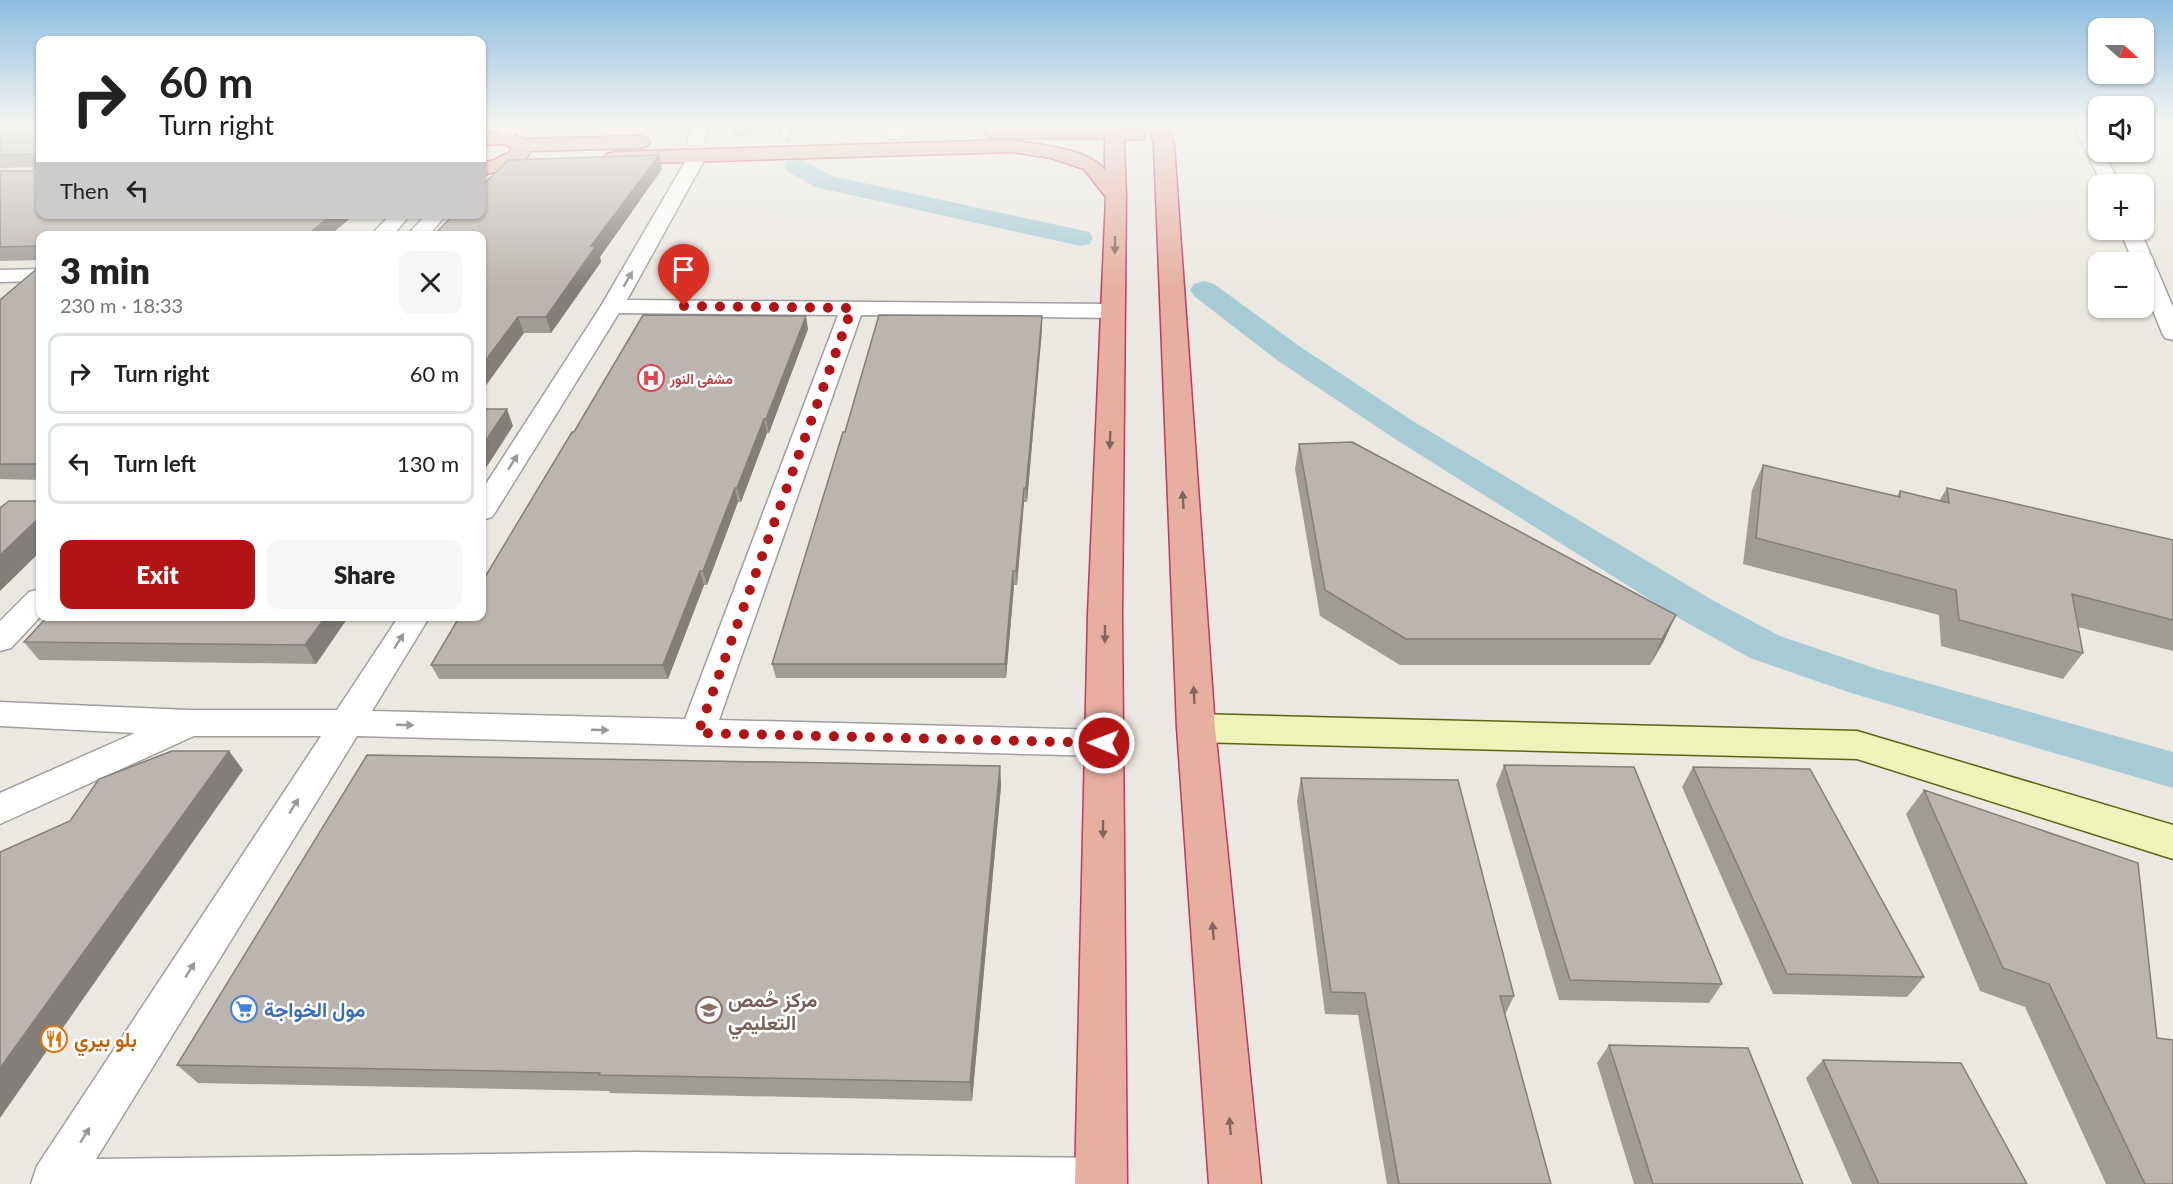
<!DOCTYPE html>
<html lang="en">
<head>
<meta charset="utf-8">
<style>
  body { margin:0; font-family:Lato,Vazirmatn,sans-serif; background:#f6f6f6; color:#222; height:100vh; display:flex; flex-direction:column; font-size:22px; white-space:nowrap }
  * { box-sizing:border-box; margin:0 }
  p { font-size:20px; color:#767676 }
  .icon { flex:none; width:33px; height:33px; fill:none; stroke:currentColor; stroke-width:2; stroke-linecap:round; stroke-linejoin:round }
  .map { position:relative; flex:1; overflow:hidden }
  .panel { position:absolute; left:36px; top:231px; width:450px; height:390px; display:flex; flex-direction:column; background:#fff; border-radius:12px; box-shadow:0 2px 4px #0004 }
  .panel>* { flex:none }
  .top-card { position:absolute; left:36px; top:36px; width:450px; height:183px; border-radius:12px; box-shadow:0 2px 4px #0004; background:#fff; color:#222; overflow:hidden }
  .needle { width:39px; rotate:111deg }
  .fabs { position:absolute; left:2088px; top:18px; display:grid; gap:12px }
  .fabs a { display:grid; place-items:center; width:66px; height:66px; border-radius:12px; background:#fff; box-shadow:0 2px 4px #0004; font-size:30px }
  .pin { position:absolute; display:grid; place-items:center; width:51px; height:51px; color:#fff; margin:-62px -26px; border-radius:50% 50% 50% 0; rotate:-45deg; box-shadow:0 0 6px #0007 }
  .pin .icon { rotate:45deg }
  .me { position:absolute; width:66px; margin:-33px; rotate:271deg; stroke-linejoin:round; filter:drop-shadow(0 0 4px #0008) }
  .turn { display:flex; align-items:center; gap:21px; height:126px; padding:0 24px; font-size:27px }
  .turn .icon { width:78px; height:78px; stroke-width:2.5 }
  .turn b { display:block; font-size:42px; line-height:51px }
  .then { display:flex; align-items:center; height:57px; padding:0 24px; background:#0003; gap:12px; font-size:22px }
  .round { display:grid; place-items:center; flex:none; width:63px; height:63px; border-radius:12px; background:#f6f6f6 }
  .head { display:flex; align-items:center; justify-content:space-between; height:102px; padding:0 24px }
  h1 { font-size:36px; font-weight:800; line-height:45px }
  .primary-button { display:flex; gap:12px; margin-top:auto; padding:12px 24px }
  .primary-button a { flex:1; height:69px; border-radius:12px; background:#b21415; color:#fff; font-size:24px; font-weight:800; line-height:69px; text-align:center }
  .primary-button a+a { background:#f6f6f6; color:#222 }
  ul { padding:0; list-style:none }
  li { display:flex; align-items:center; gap:18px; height:81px; margin:0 12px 9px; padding:0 12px; border:3px solid #e0e0e0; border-radius:12px }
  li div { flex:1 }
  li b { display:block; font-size:22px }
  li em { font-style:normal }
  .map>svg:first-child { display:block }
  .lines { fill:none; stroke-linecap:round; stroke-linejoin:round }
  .canal { fill:#a6cbd5; fill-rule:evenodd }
  .service-casing { stroke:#9f9f9f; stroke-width:3 }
  .minor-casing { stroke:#9f9f9f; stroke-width:3 }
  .secondary-casing { stroke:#5c640f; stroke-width:3 }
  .trunk-casing { stroke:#c33566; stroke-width:3 }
  .service { fill:#fff; fill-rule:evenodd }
  .minor { fill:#fff; fill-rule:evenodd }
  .secondary { fill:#eff2b9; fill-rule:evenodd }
  .trunk { fill:#e6afa0; fill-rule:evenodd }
  .wall { fill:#a19b96 }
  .shaded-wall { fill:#837e7a }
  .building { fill:#bbb4af; stroke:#837e7a; stroke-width:1.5 }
  .oneway { fill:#80655e }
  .oneway2 { fill:#989898 }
  .route { stroke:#b21415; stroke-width:10; stroke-dasharray:0 18 }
  .labels { text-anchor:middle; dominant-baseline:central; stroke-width:5; stroke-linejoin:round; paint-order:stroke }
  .far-health-label { font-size:14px; font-weight:bold; fill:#be3a42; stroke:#fff; text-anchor:start }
  .near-education-label { font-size:20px; font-weight:bold; fill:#785e54; stroke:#fff; text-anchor:start }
  .near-shop-label { font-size:20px; font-weight:bold; fill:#366cbe; stroke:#fff; text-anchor:start }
  .near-food-label { font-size:20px; font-weight:bold; fill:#c56008; stroke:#fff; text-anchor:start }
</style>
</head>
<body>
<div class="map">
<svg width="2173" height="1184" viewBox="0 0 2173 1184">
  <rect width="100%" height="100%" fill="#ebe8e1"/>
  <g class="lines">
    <!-- canal -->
    <path class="canal" d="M 730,123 L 752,123 L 752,130 L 749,135 L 741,137 L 733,135 L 730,130 Z
      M 796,159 L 805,161 L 832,176 L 1080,230 L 1090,232 L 1093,238 L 1090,244 L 1080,246 L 815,187 L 787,171 L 784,166 L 787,161 Z
      M 1204,281 L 1214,284 L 1299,346 L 1416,423 L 1714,601 L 1780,636 L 1877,669 L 2173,752 L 2173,788 L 1851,693 L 1750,658 L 1684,621 L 1392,437 L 1277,360 L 1194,296 L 1190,290 L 1194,284 Z"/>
    <defs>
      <path id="service" d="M 781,123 L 789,123 L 788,140 L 781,138 Z"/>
      <path id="minor" d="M 482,123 L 492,123 L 488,130 L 482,131 Z
        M 505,123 L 522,123 L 509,142 L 497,142 L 494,138 Z
        M 696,123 L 712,123 L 702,145 L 690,145 L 687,141 Z
        M 891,123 L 907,123 L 901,139 L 889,139 L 886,135 Z
        M 2072,123 L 2088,123 L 2098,142 L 2098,152 L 2103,152 L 2120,184 L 2102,184 Z
        M 698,150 L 704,151 L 707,155 L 627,300 L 1113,304 L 1121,306 L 1124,311 L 1121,316 L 1113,318 L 861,315 L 719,720 L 1104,730 L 1116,734 L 1121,743 L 1116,752 L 1104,756 L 357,736 L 96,1159 L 636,1152 L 1101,1158 L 1117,1165 L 1124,1181 L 1123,1184 L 31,1184 L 37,1166 L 321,736 L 194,736 L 0,824 L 0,793 L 135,733 L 0,726 L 0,702 L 189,710 L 337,710 L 399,616 L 430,616 L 372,711 L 685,719 L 838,315 L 619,313 L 496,511 L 492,517 L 482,520 L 482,490 L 601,306 L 689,155 L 692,151 Z
        M 391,214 L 411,214 L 392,236 L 370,236 Z
        M 427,214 L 447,214 L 428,236 L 406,236 Z
        M 2120,230 L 2140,230 L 2173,307 L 2173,340 L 2165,338 L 2162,333 L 2144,288 L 2144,262 L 2133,262 Z
        M 40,269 L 40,281 L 0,282 L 0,270 Z
        M 40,589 L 41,616 L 11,648 L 0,651 L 0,621 L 29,592 Z"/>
      <path id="secondary" d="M 1196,714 L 1857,731 L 2173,825 L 2173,859 L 1857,759 L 1196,742 L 1183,738 L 1177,728 L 1183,718 Z"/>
      <path id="trunk" d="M 1030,123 L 1105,127 L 1105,123 L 1123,123 L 1123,128 L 1143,131 L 1145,135 L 1143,139 L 1124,140 L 1126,196 L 1122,614 L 1127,1184 L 1075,1184 L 1088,614 L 1106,197 L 1084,169 L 1051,158 L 1012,152 L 614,164 L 607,162 L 604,158 L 607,154 L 614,152 L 1012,140 C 1039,145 1088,148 1105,170 L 1105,138 L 994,138 L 987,136 L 985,132 L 987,128 C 1002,125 1016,128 1030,123 Z
        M 1149,123 L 1167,123 L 1174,145 L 1215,728 L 1261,1184 L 1209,1184 L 1177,728 L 1154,145 Z
        M 482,133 L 503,133 L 526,139 L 640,136 L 647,138 L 650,142 L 647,146 L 640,148 L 530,151 C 524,168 498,171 482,175 L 482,163 L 494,160 L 510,152 L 512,147 L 503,144 L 482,145 Z"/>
    </defs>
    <!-- service casing -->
    <use href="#service" class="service-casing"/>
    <!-- minor casing -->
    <use href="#minor" class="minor-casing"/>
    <!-- secondary casing -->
    <use href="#secondary" class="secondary-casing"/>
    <!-- trunk casing -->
    <use href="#trunk" class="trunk-casing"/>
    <!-- service -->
    <use href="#service" class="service"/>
    <!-- minor -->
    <use href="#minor" class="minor"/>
    <!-- secondary -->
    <use href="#secondary" class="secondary"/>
    <!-- trunk -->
    <use href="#trunk" class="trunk"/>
  </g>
  <!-- wall -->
  <path class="wall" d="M 0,123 L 355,214 L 329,236 L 40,236 L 40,260 L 0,261 L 0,171 L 32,171 L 35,168 L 35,167 L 0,168 Z
    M 662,169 L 600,257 L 601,262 L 551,333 L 524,333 L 482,236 Z
    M 40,266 L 40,480 L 0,479 L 0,300 Z
    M 808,329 L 769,433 L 767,433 L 741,502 L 738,502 L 707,585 L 704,585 L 668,679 L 439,679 L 431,665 Z
    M 1042,329 L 1027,502 L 1024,502 L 1017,585 L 1014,585 L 1006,678 L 776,678 L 772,664 L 845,432 Z
    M 1299,444 L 1664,641 L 1650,665 L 1400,665 L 1320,616 L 1295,469 Z
    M 1763,465 L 1897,496 L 1900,491 L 1939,501 L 1947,488 L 2173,540 L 2173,651 L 2078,627 L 2083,653 L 2063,679 L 1941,646 L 1939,615 L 1743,564 L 1752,490 Z
    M 48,616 L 349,616 L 316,664 L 39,660 L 24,642 Z
    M 1504,765 L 1722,984 L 1709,1003 L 1559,1000 L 1496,785 Z
    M 1000,766 L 1001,786 L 972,1101 L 610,1093 L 609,1091 L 198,1083 L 177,1065 Z
    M 1693,767 L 1924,977 L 1907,997 L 1773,994 L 1682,787 Z
    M 1301,778 L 1514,996 L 1505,1015 L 1551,1184 L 1387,1184 L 1358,1015 L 1325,1014 L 1297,801 Z
    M 1924,790 L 2157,1038 L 2173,1184 L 2106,1184 L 2025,1007 L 1980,991 L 1906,814 Z
    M 1609,1045 L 1803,1184 L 1634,1184 L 1597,1063 Z
    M 1823,1060 L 2027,1184 L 1852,1184 L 1806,1078 Z"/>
  <!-- shaded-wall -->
  <path class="shaded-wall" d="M 659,155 L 662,169 L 600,257 L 601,262 L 551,333 L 546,317 L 591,246 Z
    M 333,214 L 355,214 L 329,236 L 309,236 L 308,234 Z
    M 806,316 L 808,329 L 769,433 L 766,419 Z
    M 1042,316 L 1042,329 L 1027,502 L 1026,488 Z
    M 518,317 L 524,333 L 482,391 L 482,365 Z
    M 507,409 L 513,426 L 484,471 L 482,466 L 482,446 Z
    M 764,419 L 767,433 L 741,502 L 737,488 Z
    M 735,488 L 738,502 L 707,585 L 703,571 Z
    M 1024,488 L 1024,502 L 1017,585 L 1016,571 Z
    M 40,517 L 40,552 L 0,591 L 0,555 Z
    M 700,571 L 704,585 L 668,679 L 663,665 Z
    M 1013,571 L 1014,585 L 1006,678 L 1005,664 Z
    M 1676,615 L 1664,641 L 1650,665 L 1662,639 Z
    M 326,616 L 349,616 L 316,664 L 305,645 Z
    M 229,751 L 243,770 L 0,1118 L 0,1068 Z
    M 1000,766 L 1001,786 L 972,1101 L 970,1082 Z"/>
  <!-- building -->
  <path class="building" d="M 0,123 L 40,123 L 40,214 L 333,214 L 308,234 L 279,236 L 40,236 L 40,246 L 0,247 L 0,171 L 32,171 L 35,168 L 35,157 L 32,154 L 0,155 Z
    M 659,155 L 591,246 L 596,246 L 546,317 L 518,317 L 482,365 L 482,236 L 433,236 L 454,214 L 482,214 L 482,186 L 508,160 Z
    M 40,266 L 40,464 L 0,464 L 0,300 Z
    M 643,315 L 806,316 L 766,419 L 764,419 L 737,488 L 735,488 L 703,571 L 700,571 L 663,665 L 431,665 L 460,616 L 482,616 L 482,582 L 572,432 L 574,432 Z
    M 879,315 L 1042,316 L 1026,488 L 1024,488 L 1016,571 L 1013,571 L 1005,664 L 772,664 L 843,432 L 845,432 Z
    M 482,409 L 507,409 L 482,446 Z
    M 1352,442 L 1676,615 L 1662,639 L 1406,639 L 1325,590 L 1299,444 Z
    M 1763,465 L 1900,497 L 1900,491 L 1949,503 L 1947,488 L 2173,540 L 2173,620 L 2072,594 L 2083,653 L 1959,620 L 1956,590 L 1756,538 Z
    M 9,501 L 40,501 L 40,517 L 0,555 L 0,508 Z
    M 48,616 L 326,616 L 305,645 L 24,642 Z
    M 172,751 L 229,751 L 0,1068 L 0,852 L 70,821 L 99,779 Z
    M 367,755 L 1000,766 L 970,1082 L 599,1075 L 600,1073 L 177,1065 Z
    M 1504,765 L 1634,767 L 1722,984 L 1570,980 Z
    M 1693,767 L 1810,769 L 1924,977 L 1787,974 Z
    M 1301,778 L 1458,780 L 1514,996 L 1500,996 L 1551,1184 L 1399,1184 L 1365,993 L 1331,992 Z
    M 1924,790 L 2138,863 L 2157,1038 L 2173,1040 L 2173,1184 L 2145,1184 L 2049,984 L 2003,968 Z
    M 1609,1045 L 1748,1048 L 1803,1184 L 1653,1184 Z
    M 1823,1060 L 1961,1063 L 2027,1184 L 1879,1184 Z"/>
  <!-- one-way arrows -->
  <defs><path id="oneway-solid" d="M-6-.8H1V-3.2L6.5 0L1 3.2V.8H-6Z" transform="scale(1.5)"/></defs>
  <g class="oneway">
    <use href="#oneway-solid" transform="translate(1115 245) rotate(91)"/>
    <use href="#oneway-solid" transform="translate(1110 440) rotate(92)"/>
    <use href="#oneway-solid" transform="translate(1183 500) rotate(-93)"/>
    <use href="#oneway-solid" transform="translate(1105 634) rotate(90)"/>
    <use href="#oneway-solid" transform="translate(1194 695) rotate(-93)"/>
    <use href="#oneway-solid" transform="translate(1103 829) rotate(90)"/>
    <use href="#oneway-solid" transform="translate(1213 931) rotate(-95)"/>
    <use href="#oneway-solid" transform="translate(1230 1126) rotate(-95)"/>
  </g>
  <g class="oneway2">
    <use href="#oneway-solid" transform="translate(628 279) rotate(-60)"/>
    <use href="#oneway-solid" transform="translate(513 462) rotate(-58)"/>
    <use href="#oneway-solid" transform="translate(399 641) rotate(-58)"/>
    <use href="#oneway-solid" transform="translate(405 725) rotate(2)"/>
    <use href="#oneway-solid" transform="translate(600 730) rotate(2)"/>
    <use href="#oneway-solid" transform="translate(294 806) rotate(-58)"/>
    <use href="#oneway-solid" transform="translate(190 970) rotate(-58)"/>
    <use href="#oneway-solid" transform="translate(85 1135) rotate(-58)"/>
  </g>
  <!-- sky -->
  <linearGradient id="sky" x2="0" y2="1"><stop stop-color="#8dbde0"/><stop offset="0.43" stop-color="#f6f5f2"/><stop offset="1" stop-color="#f6f5f2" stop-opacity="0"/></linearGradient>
  <rect width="2173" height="289" fill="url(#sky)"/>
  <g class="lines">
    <!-- route -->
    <path class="route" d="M 684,306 L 852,308 L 698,733 L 1104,743"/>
  </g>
  <!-- icons -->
  <defs>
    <symbol id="hospital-ring" viewBox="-11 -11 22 22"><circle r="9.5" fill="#fff" stroke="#e0444e" stroke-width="1.5"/><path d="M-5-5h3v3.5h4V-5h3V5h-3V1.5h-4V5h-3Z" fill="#e0444e"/></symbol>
    <symbol id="supermarket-ring" viewBox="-11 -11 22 22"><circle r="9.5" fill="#fff" stroke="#3f7fe0" stroke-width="1.5"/><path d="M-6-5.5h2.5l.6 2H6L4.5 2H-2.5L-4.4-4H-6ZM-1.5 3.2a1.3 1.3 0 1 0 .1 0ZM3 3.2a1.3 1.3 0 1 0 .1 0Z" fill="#3f7fe0"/></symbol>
    <symbol id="school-ring" viewBox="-11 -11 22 22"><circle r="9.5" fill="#fff" stroke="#8d6e63" stroke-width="1.5"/><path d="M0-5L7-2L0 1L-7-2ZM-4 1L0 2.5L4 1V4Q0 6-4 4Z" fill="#8d6e63"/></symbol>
    <symbol id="restaurant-ring" viewBox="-11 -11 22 22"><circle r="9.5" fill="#fff" stroke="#e8710a" stroke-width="1.5"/><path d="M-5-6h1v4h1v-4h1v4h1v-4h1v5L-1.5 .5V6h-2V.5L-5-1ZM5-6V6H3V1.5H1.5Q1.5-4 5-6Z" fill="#e8710a"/></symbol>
  </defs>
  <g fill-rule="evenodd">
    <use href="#hospital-ring" x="636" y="363" width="30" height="30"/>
    <use href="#supermarket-ring" x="229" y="994" width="30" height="30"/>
    <use href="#school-ring" x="694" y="995" width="30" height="30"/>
    <use href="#restaurant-ring" x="39" y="1024" width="30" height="30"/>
  </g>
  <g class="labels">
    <!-- far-health labels -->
    <g class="far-health-label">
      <text x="670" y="378">مشفى النور</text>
    </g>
    <!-- near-education labels -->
    <g class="near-education-label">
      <text x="728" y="999">مركز حُمص<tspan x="728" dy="23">التعليمي</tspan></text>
    </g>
    <!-- near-shop labels -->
    <g class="near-shop-label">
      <text x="264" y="1009">مول الخواجة</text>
    </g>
    <!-- near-food labels -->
    <g class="near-food-label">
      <text x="74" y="1039">بلو بيري</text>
    </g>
  </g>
</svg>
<div class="fabs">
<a><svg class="needle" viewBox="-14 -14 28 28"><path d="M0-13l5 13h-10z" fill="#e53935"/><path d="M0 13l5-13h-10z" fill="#767676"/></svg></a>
<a><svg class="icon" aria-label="sound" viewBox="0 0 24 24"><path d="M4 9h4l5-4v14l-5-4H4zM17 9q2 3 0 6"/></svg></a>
<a>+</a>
<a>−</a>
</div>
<div class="pin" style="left:684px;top:306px;background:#d93025"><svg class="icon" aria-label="arrive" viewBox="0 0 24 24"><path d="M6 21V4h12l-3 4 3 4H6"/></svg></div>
<svg class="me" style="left:1104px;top:743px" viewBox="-20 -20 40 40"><circle r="17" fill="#b21415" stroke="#fff" stroke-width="3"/><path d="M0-11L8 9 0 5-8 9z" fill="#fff"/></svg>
<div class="top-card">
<div class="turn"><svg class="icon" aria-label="right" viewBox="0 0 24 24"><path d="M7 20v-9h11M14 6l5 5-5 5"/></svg><div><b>60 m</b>Turn right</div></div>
<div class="then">Then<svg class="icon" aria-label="left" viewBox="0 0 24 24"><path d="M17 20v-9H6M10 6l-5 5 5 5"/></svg></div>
</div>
<section class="panel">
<div class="head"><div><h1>3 min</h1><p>230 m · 18:33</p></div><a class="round"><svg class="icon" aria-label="close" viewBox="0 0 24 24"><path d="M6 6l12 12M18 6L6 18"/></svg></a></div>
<ul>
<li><svg class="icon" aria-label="right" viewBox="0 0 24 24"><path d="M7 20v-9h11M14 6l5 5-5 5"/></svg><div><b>Turn right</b></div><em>60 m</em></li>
<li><svg class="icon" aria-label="left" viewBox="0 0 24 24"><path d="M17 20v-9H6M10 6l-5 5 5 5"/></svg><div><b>Turn left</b></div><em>130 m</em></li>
</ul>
<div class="primary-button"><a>Exit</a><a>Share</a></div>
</section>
</div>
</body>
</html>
